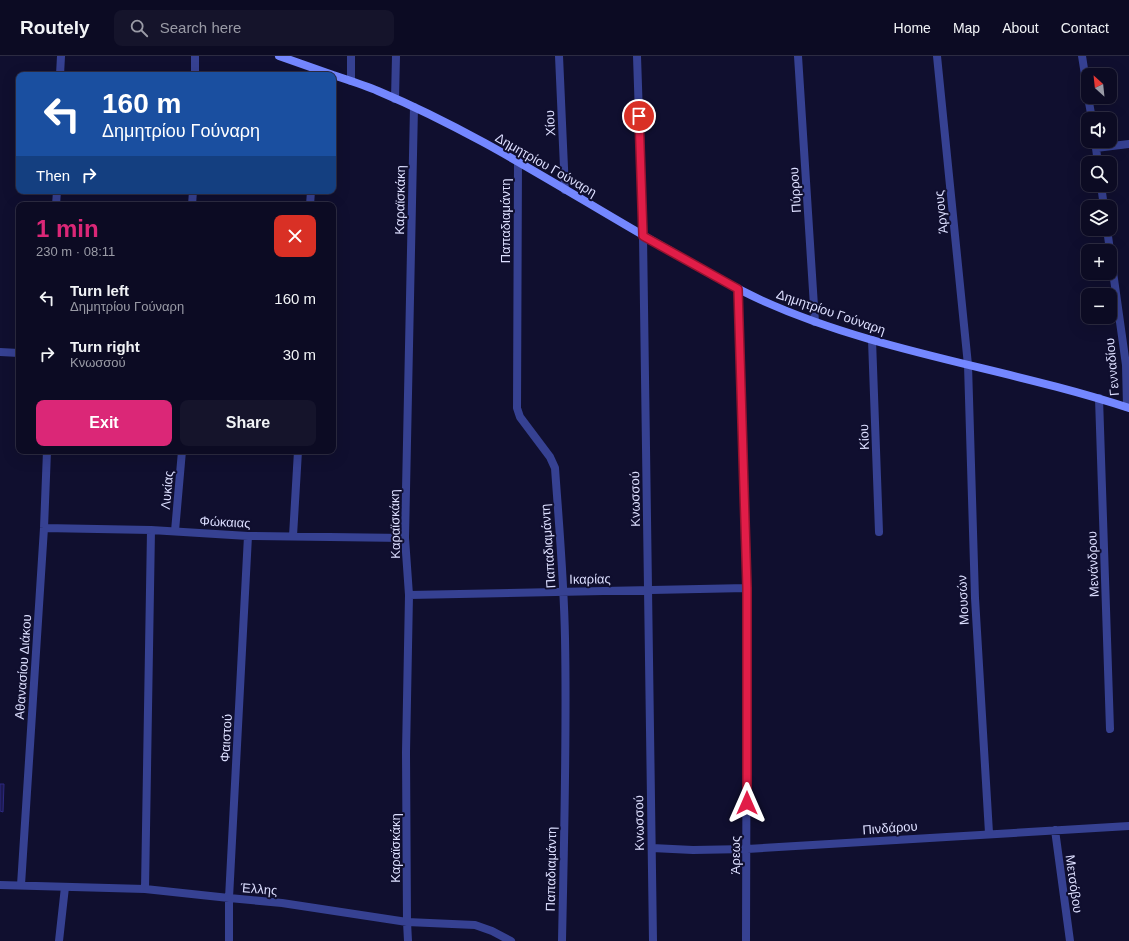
<!DOCTYPE html>
<html lang="en">
<head>
<meta charset="utf-8">
<style>
  body { margin:0; font-family:Arial,sans-serif; background:#15142b; color:#f1f3f6; height:100vh; display:flex; flex-direction:column; font-size:15px; white-space:nowrap }
  * { box-sizing:border-box; margin:0 }
  p { font-size:13px; color:#9a9ba6 }
  .icon { flex:none; width:22px; height:22px; fill:none; stroke:currentColor; stroke-width:2; stroke-linecap:round; stroke-linejoin:round }
  .map { position:relative; flex:1; overflow:hidden }
  .drawer { position:absolute; left:16px; top:146px; width:320px; height:252px; display:flex; flex-direction:column; background:#0c0b23; border-radius:8px; box-shadow:0 4px 16px #0002,0 0 0 1px #2c2b41 }
  .drawer>* { flex:none }
  .banner { position:absolute; left:16px; top:16px; width:320px; height:122px; border-radius:8px; box-shadow:0 4px 16px #0002,0 0 0 1px #2c2b41; background:#1a4fa0; color:#fff; overflow:hidden }
  .needle { width:26px; rotate:333deg }
  .buttons { position:absolute; left:1081px; top:12px; display:grid; gap:8px }
  .buttons a { display:grid; place-items:center; width:36px; height:36px; border-radius:8px; background:#0c0b23; box-shadow:0 4px 16px #0002,0 0 0 1px #2c2b41; font-size:20px }
  .pin { position:absolute; display:grid; place-items:center; width:34px; height:34px; color:#fff; margin:-17px; border:2px solid #fff; border-radius:50%; box-shadow:0 1px 4px #0007 }
  .me { position:absolute; width:44px; margin:-22px; rotate:0deg; stroke-linejoin:round; filter:drop-shadow(0 0 3px #0008) }
  .turn { display:flex; align-items:center; gap:14px; height:84px; padding:0 20px; font-size:18px }
  .turn .icon { width:52px; height:52px; stroke-width:2.5 }
  .turn b { display:block; font-size:28px; line-height:34px }
  .then { display:flex; align-items:center; height:38px; padding:0 20px; background:#0003; gap:8px; font-size:15px }
  .round { display:grid; place-items:center; flex:none; width:42px; height:42px; border-radius:8px; background:#15142b }
  .headline { display:flex; align-items:center; justify-content:space-between; height:68px; padding:0 20px }
  h1 { font-size:24px; font-weight:600; line-height:30px; color:#db2777 }
  .primary-button { display:flex; gap:8px; margin-top:auto; padding:8px 20px }
  .primary-button a { flex:1; height:46px; border-radius:8px; background:#db2777; color:#fff; font-size:16px; font-weight:600; line-height:46px; text-align:center }
  .primary-button a+a { background:#15142b; color:#f1f3f6 }
  ul { padding:0; list-style:none }
  li { display:flex; align-items:center; gap:12px; height:56px; padding:0 20px }
  li div { flex:1 }
  li b { display:block; font-size:15px }
  li em { font-style:normal }
  header { display:flex; align-items:center; gap:24px; box-sizing:border-box; height:56px; padding:0 20px; background:#0c0b23; border-bottom:1px solid #2c2b41 }
  header strong { font-size:19px }
  nav { display:flex; gap:22px; margin-inline-start:auto; font-size:14px }
  .search { width:280px; height:36px; background:#15142b; display:flex; align-items:center; gap:10px; box-sizing:border-box; padding:0 14px; border-radius:8px; color:#9a9ba6; font-size:15px }
  .map>svg:first-child { display:block }
  .building { fill:#1c1952; stroke:#2d2980 }
  .lines { fill:none; stroke-linecap:round; stroke-linejoin:round }
  .lane { stroke:#364192; stroke-width:8 }
  .street { stroke:#364192; stroke-width:8 }
  .secondary { stroke:#7487ff; stroke-width:8 }
  .route-casing { stroke:#92132f; stroke-width:10 }
  .route { stroke:#e11d48; stroke-width:7 }
  .labels { text-anchor:middle; dominant-baseline:central; stroke-width:4; stroke-linejoin:round; paint-order:stroke }
  .street-label { font-size:13px; fill:#dddfff; stroke:#100f2f }
</style>
</head>
<body>
<header>
<strong>Routely</strong>
<div class="search"><svg class="icon" aria-label="search" viewBox="0 0 24 24"><circle cx="10" cy="10" r="6"/><path d="M15 15l6 6"/></svg>Search here</div>
<nav><a>Home</a><a>Map</a><a>About</a><a>Contact</a></nav>
</header>
<div class="map">
<svg width="1129" height="885" viewBox="0 0 1129 885">
  <rect width="100%" height="100%" fill="#100f2f"/>
  <!-- building -->
  <path class="building" d="M 0,728 L 4,728 L 3,756 L 0,755 Z"/>
  <g class="lines">
    <!-- lane -->
    <path class="lane" d="M 59,885 L 65,831"/>
    <!-- street -->
    <path class="street" d="M 559,0 L 565,134
      M 637,0 L 643,180 L 653,885
      M 798,0 L 815,266
      M 937,0 L 968,309 L 975,542 L 989,777
      M 1082,0 L 1088,38
      M 60,19 L 61,0
      M 195,19 L 195,0
      M 351,25 L 351,0
      M 1088,41 L 1092,63
      M 395,43 L 396,0
      M 1095,85 L 1098,107
      M 1096,92 L 1129,88
      M 518,105 L 517,352 L 520,361 L 550,401 L 555,412 C 559,469 564,525 565,582 C 567,683 564,784 562,885
      M 1101,129 L 1104,151
      M 56,149 L 57,135
      M 192,149 L 193,135
      M 310,149 L 311,135
      M 1107,173 L 1126,309 L 1127,351
      M 738,233 L 747,532 L 746,885
      M 872,284 L 879,476
      M 0,296 L 19,297
      M 1099,342 L 1110,673
      M 44,472 L 151,474 L 248,480 L 405,482
      M 175,475 L 182,395
      M 293,480 L 298,395
      M 409,539 L 747,532
      M 1055,774 L 1070,885
      M 652,792 L 693,794 L 747,793 L 1129,770
      M 0,829 L 145,833 L 229,842 L 282,847 L 407,866 L 475,869 L 492,875 L 511,885
      M 21,829 L 44,472 L 47,395
      M 145,833 L 151,474
      M 229,885 L 229,842 L 248,480
      M 408,885 L 407,866 L 406,696 L 409,539 L 405,482 L 414,51"/>
    <!-- secondary -->
    <path class="secondary" d="M 279,0 L 333,19
      M 333,19 C 348,24 364,29 378,35 C 481,78 573,140 669,194 C 699,212 729,229 761,244 C 878,297 1008,312 1129,352"/>
  </g>
  <g class="lines">
    <defs>
      <path id="route" d="M 639,60 L 643,180 L 738,233 L 747,532 L 747,747"/>
    </defs>
    <!-- route casing -->
    <use href="#route" class="route-casing"/>
    <!-- route -->
    <use href="#route" class="route"/>
  </g>
  <g class="labels">
    <!-- street labels -->
    <g class="street-label">
      <text transform="translate(550 67) rotate(-93)">Χίου</text>
      <text transform="translate(546 109) rotate(30)">Δημητρίου Γούναρη</text>
      <text transform="translate(795 134) rotate(-94)">Πύρρου</text>
      <text transform="translate(400 144) rotate(-89)">Καραϊσκάκη</text>
      <text transform="translate(941 156) rotate(-96)">Άργους</text>
      <text transform="translate(505 165) rotate(-90)">Παπαδιαμάντη</text>
      <text transform="translate(831 256) rotate(19)">Δημητρίου Γούναρη</text>
      <text transform="translate(1112 311) rotate(-95)">Γενναδίου</text>
      <text transform="translate(864 381) rotate(-92)">Κίου</text>
      <text transform="translate(167 434) rotate(-85)">Λυκίας</text>
      <text transform="translate(635 443) rotate(-91)">Κνωσσού</text>
      <text transform="translate(225 466) rotate(3)">Φώκαιας</text>
      <text transform="translate(395 468) rotate(-91)">Καραϊσκάκη</text>
      <text transform="translate(548 490) rotate(-94)">Παπαδιαμάντη</text>
      <text transform="translate(1093 508) rotate(-92)">Μενάνδρου</text>
      <text transform="translate(590 523) rotate(-1)">Ικαρίας</text>
      <text transform="translate(963 544) rotate(-93)">Μουσών</text>
      <text transform="translate(23 611) rotate(-86)">Αθανασίου Διάκου</text>
      <text transform="translate(226 682) rotate(-87)">Φαιστού</text>
      <text transform="translate(639 767) rotate(-91)">Κνωσσού</text>
      <text transform="translate(890 772) rotate(-4)">Πινδάρου</text>
      <text transform="translate(395 792) rotate(-90)">Καραϊσκάκη</text>
      <text transform="translate(735 799) rotate(-90)">Άρεως</text>
      <text transform="translate(551 813) rotate(-89)">Παπαδιαμάντη</text>
      <text transform="translate(1074 828) rotate(82)">Μετσόβου</text>
      <text transform="translate(259 833) rotate(5)">Έλλης</text>
    </g>
  </g>
</svg>
<div class="buttons">
<a><svg class="needle" viewBox="-14 -14 28 28"><path d="M0-13l5 13h-10z" fill="#e53935"/><path d="M0 13l5-13h-10z" fill="#9a9ba6"/></svg></a>
<a><svg class="icon" aria-label="sound" viewBox="0 0 24 24"><path d="M4 9h4l5-4v14l-5-4H4zM17 9q2 3 0 6"/></svg></a>
<a><svg class="icon" aria-label="search" viewBox="0 0 24 24"><circle cx="10" cy="10" r="6"/><path d="M15 15l6 6"/></svg></a>
<a><svg class="icon" aria-label="layers" viewBox="0 0 24 24"><path d="M12 4l9 5-9 5-9-5zM3 14l9 5 9-5"/></svg></a>
<a>+</a>
<a>−</a>
</div>
<div class="pin" style="left:639px;top:60px;background:#d93025"><svg class="icon" aria-label="arrive" viewBox="0 0 24 24"><path d="M6 21V4h12l-3 4 3 4H6"/></svg></div>
<svg class="me" style="left:747px;top:747px" viewBox="-20 -20 40 40"><path d="M0-17L14 15 0 8-14 15z" fill="#e11d48" stroke="#fff" stroke-width="4"/></svg>
<div class="banner">
<div class="turn"><svg class="icon" aria-label="left" viewBox="0 0 24 24"><path d="M17 20v-9H6M10 6l-5 5 5 5"/></svg><div><b>160 m</b>Δημητρίου Γούναρη</div></div>
<div class="then">Then<svg class="icon" aria-label="right" viewBox="0 0 24 24"><path d="M7 20v-9h11M14 6l5 5-5 5"/></svg></div>
</div>
<section class="drawer">
<div class="headline"><div><h1>1 min</h1><p>230 m · 08:11</p></div><a class="round" style="background:#d93025;color:#fff"><svg class="icon" aria-label="close" viewBox="0 0 24 24"><path d="M6 6l12 12M18 6L6 18"/></svg></a></div>
<ul>
<li><svg class="icon" aria-label="left" viewBox="0 0 24 24"><path d="M17 20v-9H6M10 6l-5 5 5 5"/></svg><div><b>Turn left</b><p>Δημητρίου Γούναρη</p></div><em>160 m</em></li>
<li><svg class="icon" aria-label="right" viewBox="0 0 24 24"><path d="M7 20v-9h11M14 6l5 5-5 5"/></svg><div><b>Turn right</b><p>Κνωσσού</p></div><em>30 m</em></li>
</ul>
<div class="primary-button"><a>Exit</a><a>Share</a></div>
</section>
</div>
</body>
</html>
